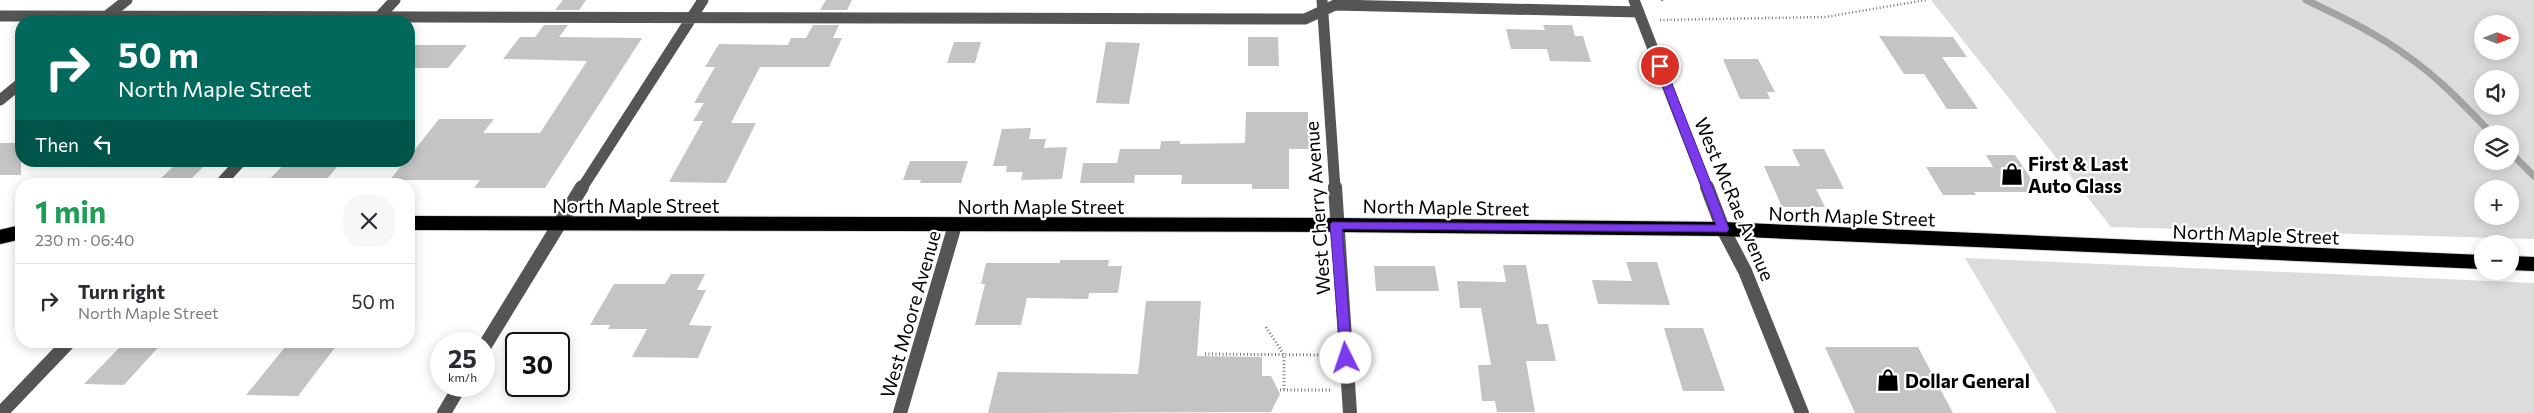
<!DOCTYPE html>
<html lang="en">
<head>
<meta charset="utf-8">
<style>
  body { margin:0; font-family:Commissioner,sans-serif; background:#f7f7f7; color:#2b2b33; height:100vh; display:flex; flex-direction:column; font-size:19px; white-space:nowrap }
  * { box-sizing:border-box; margin:0 }
  p { font-size:16px; color:#7c7c81 }
  .icon { flex:none; width:28px; height:28px; fill:none; stroke:currentColor; stroke-width:2; stroke-linecap:round; stroke-linejoin:round }
  .map { position:relative; flex:1; overflow:hidden }
  .panel { position:absolute; left:15px; top:178px; width:400px; height:170px; display:flex; flex-direction:column; background:#fff; border-radius:20px; box-shadow:0 2px 12px #0003 }
  .panel>* { flex:none }
  .hud { position:absolute; left:15px; top:15px; width:400px; height:152px; border-radius:20px; box-shadow:0 2px 12px #0003; background:#00695c; color:#fff; overflow:hidden }
  .needle { width:32px; rotate:90deg }
  .tools { position:absolute; left:2474px; top:15px; display:grid; gap:10px }
  .tools a { display:grid; place-items:center; width:45px; height:45px; border-radius:50%; background:#fff; box-shadow:0 2px 12px #0003; font-size:25px }
  .speed { position:absolute; left:430px; top:332px; display:flex; gap:10px; font-size:25px; font-weight:700; text-align:center }
  .speed>* { display:grid; place-content:center; width:65px; height:65px; border-radius:50%; background:#fff; box-shadow:0 2px 12px #0003; line-height:1 }
  .speed small { font-size:12px; font-weight:400 }
  .speed .limit { border:2px solid #111; border-radius:8px; background:#fff; color:#111 }
  .pin { position:absolute; display:grid; place-items:center; width:42px; height:42px; color:#fff; margin:-21px; border:2px solid #fff; border-radius:50%; box-shadow:0 1px 5px #0007 }
  .me { position:absolute; width:55px; margin:-28px; rotate:356deg; stroke-linejoin:round; filter:drop-shadow(0 0 4px #0008) }
  .turn { display:flex; align-items:center; gap:18px; height:105px; padding:0 20px; font-size:22px }
  .turn .icon { width:65px; height:65px; stroke-width:2.5 }
  .turn b { display:block; font-size:35px; line-height:42px }
  .then { display:flex; align-items:center; height:48px; padding:0 20px; background:#0003; gap:10px; font-size:19px }
  .round { display:grid; place-items:center; flex:none; width:52px; height:52px; border-radius:20px; background:#f7f7f7 }
  .head { display:flex; align-items:center; justify-content:space-between; height:85px; padding:0 20px }
  h1 { font-size:30px; font-weight:700; line-height:38px; color:#1e9e55 }
  ul { padding:0; list-style:none }
  li { display:flex; align-items:center; gap:15px; height:75px; padding:0 20px; border-top:1px solid #e1e1e2 }
  li div { flex:1 }
  li b { display:block; font-size:19px }
  li em { font-style:normal }
  .map>svg:first-child { display:block }
  .green { fill:#dcdcdc; fill-rule:evenodd }
  .lines { fill:none; stroke-linecap:round; stroke-linejoin:round }
  .stream { stroke:#a3a3a3; stroke-width:7 }
  .building { fill:#c4c4c4 }
  .major-casing { stroke:#dbdbdb; stroke-width:16 }
  .path-far1 { stroke:#777; stroke-width:2.5; stroke-dasharray:1 2.5; stroke-linecap:butt }
  .path { stroke:#777; stroke-width:3; stroke-dasharray:1 2.5; stroke-linecap:butt }
  .minor-far1 { stroke:#555; stroke-width:11 }
  .minor { stroke:#555; stroke-width:14 }
  .major { stroke:#000; stroke-width:14 }
  .route { fill:#7c3aed; stroke:#51269a }
  .labels { text-anchor:middle; dominant-baseline:central; stroke-width:4.5; stroke-linejoin:round; paint-order:stroke }
  .poi-label { font-size:19px; font-weight:bold; fill:#000; stroke:#fff; text-anchor:start }
  .street-label { font-size:19px; fill:#000; stroke:#fff }
</style>
</head>
<body>
<div class="map">
<svg width="2534" height="413" viewBox="0 0 2534 413">
  <rect width="100%" height="100%" fill="#fff"/>
  <!-- green -->
  <path class="green" d="M 1931,0 L 2534,0 L 2534,239 L 2111,227 ZM 2482,24 L 2510,24 L 2510,51 L 2482,51 ZM 2482,79 L 2510,79 L 2510,106 L 2482,106 ZM 2482,134 L 2510,134 L 2510,161 L 2482,161 ZM 2482,189 L 2510,189 L 2510,216 L 2482,216 Z
    M 1965,258 L 2534,283 L 2534,413 L 2057,413 Z"/>
  <g class="lines">
    <!-- stream -->
    <path class="stream" d="M 2306,0 C 2342,17 2378,34 2410,58 C 2441,80 2466,107 2492,134
      M 2510,152 L 2534,176"/>
  </g>
  <!-- building -->
  <path class="building" d="M 563,0 L 586,0 L 579,10 L 555,10 Z
    M 826,0 L 852,0 L 847,10 L 820,10 Z
    M 544,25 L 568,25 L 559,37 L 642,38 L 545,188 L 474,188 L 480,180 L 390,180 L 405,161 L 409,161 L 409,157 L 439,119 L 494,119 L 483,133 L 540,133 L 587,61 L 503,59 L 520,37 L 535,37 Z
    M 813,25 L 839,25 L 833,38 L 842,38 L 829,67 L 760,67 L 731,123 L 756,123 L 726,183 L 669,182 L 703,121 L 693,121 L 704,103 L 694,103 L 715,67 L 705,67 L 719,44 L 788,45 L 791,38 L 806,38 Z
    M 1543,25 L 1572,25 L 1575,36 L 1583,36 L 1591,62 L 1550,61 L 1547,49 L 1511,49 L 1506,29 L 1545,30 Z
    M 1879,36 L 1953,37 L 1967,57 L 1942,57 L 1978,109 L 1947,109 L 1924,74 L 1904,74 Z
    M 1248,37 L 1278,37 L 1279,66 L 1248,66 Z
    M 954,42 L 981,42 L 975,63 L 947,63 Z
    M 1106,42 L 1140,43 L 1129,104 L 1096,103 Z
    M 409,45 L 467,45 L 448,68 L 409,68 Z
    M 1723,59 L 1758,59 L 1775,92 L 1767,92 L 1770,99 L 1740,99 Z
    M 1246,112 L 1308,112 L 1308,122 L 1315,122 L 1316,149 L 1289,149 L 1289,189 L 1252,189 L 1252,184 L 1181,184 L 1182,175 L 1135,175 L 1134,183 L 1080,183 L 1083,163 L 1117,163 L 1120,149 L 1160,149 L 1161,141 L 1180,141 L 1180,144 L 1245,143 Z
    M 1031,128 L 1029,139 L 1046,139 L 1044,148 L 1067,147 L 1062,179 L 1021,180 L 1023,172 L 1006,172 L 1007,166 L 993,166 L 1002,129 Z
    M 0,143 L 21,143 L 21,175 L 0,175 Z
    M 1792,149 L 1824,149 L 1844,189 L 1816,189 L 1825,207 L 1782,207 L 1764,166 L 1800,166 Z
    M 1986,155 L 2015,155 L 2040,192 L 1974,192 L 1976,195 L 1943,195 L 1926,167 L 1993,167 Z
    M 179,161 L 209,161 L 186,184 L 155,184 Z
    M 287,161 L 342,161 L 326,180 L 269,180 Z
    M 910,161 L 968,161 L 961,183 L 920,183 L 921,180 L 903,180 Z
    M 1060,260 L 1109,260 L 1108,266 L 1122,266 L 1118,293 L 1089,293 L 1088,299 L 1027,298 L 1021,325 L 975,325 L 985,284 L 981,284 L 986,263 L 1060,263 Z
    M 1626,262 L 1657,262 L 1670,305 L 1598,304 L 1592,280 L 1632,281 Z
    M 1503,265 L 1526,265 L 1537,324 L 1548,324 L 1556,361 L 1526,361 L 1535,412 L 1497,412 L 1495,401 L 1482,401 L 1478,365 L 1491,365 L 1481,308 L 1460,308 L 1457,281 L 1506,282 Z
    M 1374,266 L 1435,266 L 1439,291 L 1376,291 Z
    M 671,274 L 705,274 L 697,290 L 706,290 L 689,325 L 712,326 L 698,358 L 632,357 L 647,329 L 608,329 L 610,325 L 590,325 L 614,284 L 665,284 Z
    M 1146,301 L 1201,301 L 1197,356 L 1262,357 L 1262,376 L 1271,376 L 1280,394 L 1271,412 L 988,413 L 998,372 L 1138,374 Z
    M 1664,328 L 1703,328 L 1725,391 L 1683,391 Z
    M 136,341 L 164,341 L 124,385 L 84,384 L 121,346 L 132,346 Z
    M 290,341 L 340,341 L 298,396 L 246,395 Z
    M 1825,347 L 1918,347 L 1953,413 L 1855,413 Z"/>
  <g class="lines">
    <defs>
      <path id="major" d="M 409,223 L 1336,225 L 1723,229 L 2482,262
        M 0,237 L 21,232
        M 2510,263 L 2534,264"/>
    </defs>
    <!-- major casing -->
    <use href="#major" class="major-casing"/>
    <!-- path-far1 -->
    <path class="path-far1" d="M 1662,0 L 1663,2
      M 1660,20 L 1825,17 L 1926,0"/>
    <!-- path -->
    <path class="path" d="M 1266,327 L 1284,355 L 1284,390
      M 1205,354 L 1326,355
      M 1280,390 L 1330,390"/>
    <!-- minor-far1 -->
    <path class="minor-far1" d="M 1322,0 L 1335,188
      M 1634,0 L 1707,188
      M 0,16 L 1305,19 L 1335,5 L 1639,12
      M 104,18 L 127,0
      M 377,19 L 395,0
      M 0,100 L 21,83
      M 220,184 L 241,161
      M 582,188 L 703,0"/>
    <!-- minor -->
    <path class="minor" d="M 1335,187 L 1350,413
      M 1707,187 L 1723,229 L 1745,271 L 1802,413
      M 484,347 L 582,187
      M 1,413 L 70,341
      M 444,413 L 460,386
      M 900,413 L 955,225"/>
    <!-- major -->
    <use href="#major" class="major"/>
  </g>
  <!-- route -->
  <path class="route" d="M 1656,64 L 1665,66 L 1729,229 L 1727,232 L 1342,229 L 1352,358 L 1350,362 L 1341,362 L 1330,225 L 1332,222 L 1716,225 L 1655,66 Z"/>
  <!-- icons -->
  <defs>
    <symbol id="shop-bare" viewBox="-9 -9 18 18"><path d="M-5-2.5h2.3a2.7 3.5 0 0 1 5.4 0H5L5.5 6h-11ZM-1.5-2.5h3a1.5 2.3 0 0 0-3 0Z" fill="#000" stroke="#fff" stroke-width="2.5" paint-order="stroke"/></symbol>
  </defs>
  <g fill-rule="evenodd">
    <use href="#shop-bare" x="1996" y="158" width="32" height="32"/>
    <use href="#shop-bare" x="1872" y="364" width="32" height="32"/>
  </g>
  <g class="labels">
    <!-- poi labels -->
    <g class="poi-label">
      <text x="2028" y="163">First &amp; Last<tspan x="2028" dy="22">Auto Glass</tspan></text>
      <text x="1905" y="380">Dollar General</text>
    </g>
    <!-- street labels -->
    <g class="street-label">
      <text transform="translate(1735 199) rotate(67)">West McRae Avenue</text>
      <text x="636" y="205">North Maple Street</text>
      <text x="1041" y="206">North Maple Street</text>
      <text transform="translate(1446 207) rotate(1)">North Maple Street</text>
      <text transform="translate(1317 208) rotate(-94)">West Cherry Avenue</text>
      <text transform="translate(1852 216) rotate(2)">North Maple Street</text>
      <text transform="translate(2256 234) rotate(2)">North Maple Street</text>
      <text transform="translate(910 314) rotate(-74)">West Moore Avenue</text>
    </g>
  </g>
</svg>
<div class="tools">
<a><svg class="needle" viewBox="-14 -14 28 28"><path d="M0-13l5 13h-10z" fill="#e53935"/><path d="M0 13l5-13h-10z" fill="#7c7c81"/></svg></a>
<a><svg class="icon" aria-label="sound" viewBox="0 0 24 24"><path d="M4 9h4l5-4v14l-5-4H4zM17 9q2 3 0 6"/></svg></a>
<a><svg class="icon" aria-label="layers" viewBox="0 0 24 24"><path d="M12 4l9 5-9 5-9-5zM3 14l9 5 9-5"/></svg></a>
<a>+</a>
<a>−</a>
</div>
<div class="speed"><div>25<small>km/h</small></div><div class="limit">30</div></div>
<div class="pin" style="left:1660px;top:66px;background:#d93025"><svg class="icon" aria-label="arrive" viewBox="0 0 24 24"><path d="M6 21V4h12l-3 4 3 4H6"/></svg></div>
<svg class="me" style="left:1346px;top:358px" viewBox="-20 -20 40 40"><circle r="19" fill="#fff"/><path d="M0-13L10 11 0 6-10 11z" fill="#7c3aed"/></svg>
<div class="hud">
<div class="turn"><svg class="icon" aria-label="right" viewBox="0 0 24 24"><path d="M7 20v-9h11M14 6l5 5-5 5"/></svg><div><b>50 m</b>North Maple Street</div></div>
<div class="then">Then<svg class="icon" aria-label="left" viewBox="0 0 24 24"><path d="M17 20v-9H6M10 6l-5 5 5 5"/></svg></div>
</div>
<section class="panel">
<div class="head"><div><h1>1 min</h1><p>230 m · 06:40</p></div><a class="round"><svg class="icon" aria-label="close" viewBox="0 0 24 24"><path d="M6 6l12 12M18 6L6 18"/></svg></a></div>
<ul>
<li><svg class="icon" aria-label="right" viewBox="0 0 24 24"><path d="M7 20v-9h11M14 6l5 5-5 5"/></svg><div><b>Turn right</b><p>North Maple Street</p></div><em>50 m</em></li>
</ul>
</section>
</div>
</body>
</html>
